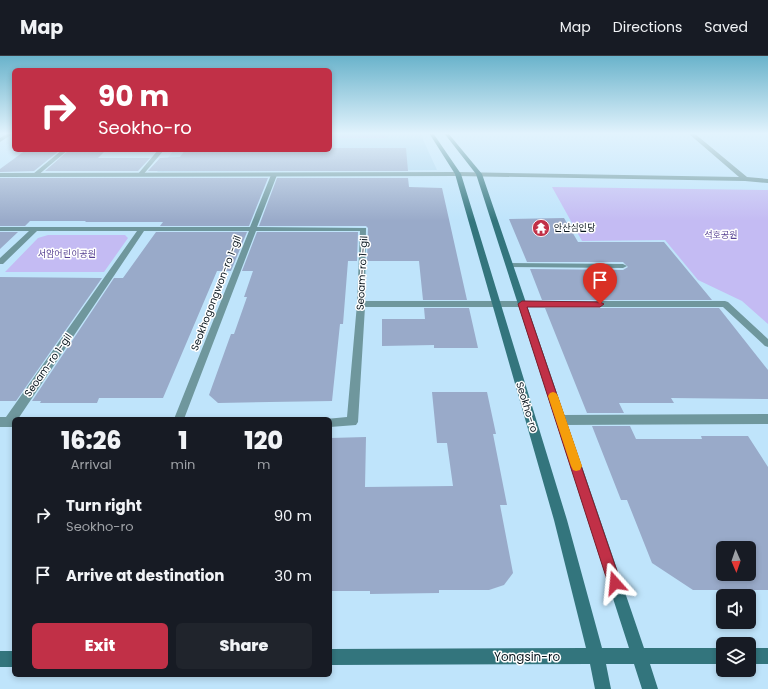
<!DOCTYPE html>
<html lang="en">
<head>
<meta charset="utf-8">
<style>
  body { margin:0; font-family:Poppins,"Noto Sans KR",sans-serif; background:#20242c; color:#f1f3f6; height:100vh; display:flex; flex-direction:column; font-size:15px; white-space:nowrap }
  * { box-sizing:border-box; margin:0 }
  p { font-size:13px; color:#9ea1a6 }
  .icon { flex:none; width:22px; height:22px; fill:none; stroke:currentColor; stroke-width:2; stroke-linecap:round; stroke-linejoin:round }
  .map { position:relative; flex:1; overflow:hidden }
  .panel { position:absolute; left:12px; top:361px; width:320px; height:260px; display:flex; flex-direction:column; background:#171b24; border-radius:6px; box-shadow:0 2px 6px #0003 }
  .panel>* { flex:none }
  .top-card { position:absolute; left:12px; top:12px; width:320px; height:84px; border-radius:6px; box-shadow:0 2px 6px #0003; background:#c13047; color:#fff; overflow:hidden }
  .needle { width:26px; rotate:178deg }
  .tools { position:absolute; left:716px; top:485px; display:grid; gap:8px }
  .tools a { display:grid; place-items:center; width:40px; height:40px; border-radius:6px; background:#171b24; box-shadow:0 2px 6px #0003; font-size:20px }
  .pin { position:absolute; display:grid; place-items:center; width:34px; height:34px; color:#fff; margin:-41px -17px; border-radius:50% 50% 50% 0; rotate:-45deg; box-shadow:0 0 4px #0007 }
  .pin .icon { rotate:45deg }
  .me { position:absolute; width:44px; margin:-22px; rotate:342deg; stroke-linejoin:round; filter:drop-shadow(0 0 3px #0008) }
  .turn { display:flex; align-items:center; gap:14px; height:84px; padding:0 20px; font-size:18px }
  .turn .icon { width:52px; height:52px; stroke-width:2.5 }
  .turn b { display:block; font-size:28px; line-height:34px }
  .eta { display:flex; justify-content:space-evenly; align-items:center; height:68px; text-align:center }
  .eta b { font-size:24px; font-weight:800; line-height:28px }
  .primary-button { display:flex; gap:8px; margin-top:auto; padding:8px 20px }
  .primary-button a { flex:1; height:46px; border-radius:6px; background:#c13047; color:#fff; font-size:16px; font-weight:800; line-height:46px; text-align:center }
  .primary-button a+a { background:#20242c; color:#f1f3f6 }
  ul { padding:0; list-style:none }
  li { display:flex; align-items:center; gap:12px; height:60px; padding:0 20px }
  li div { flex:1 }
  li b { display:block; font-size:15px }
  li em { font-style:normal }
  header { display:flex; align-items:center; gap:24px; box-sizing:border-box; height:56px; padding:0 20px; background:#171b24; border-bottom:1px solid #363941 }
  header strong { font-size:19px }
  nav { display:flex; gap:22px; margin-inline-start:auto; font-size:14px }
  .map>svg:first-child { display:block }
  .built { fill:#abd6f0 }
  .green { fill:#c4bbf3 }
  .building { fill:#99aac9; fill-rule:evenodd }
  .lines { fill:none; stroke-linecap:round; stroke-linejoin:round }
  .minor { fill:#6f979d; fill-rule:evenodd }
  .tertiary { fill:#6f979d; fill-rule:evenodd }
  .secondary { fill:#33757d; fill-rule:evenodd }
  .route { fill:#c13047; stroke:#7d1f2e }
  .slow { fill:#f59e0b }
  .labels { text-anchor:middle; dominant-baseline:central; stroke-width:3; stroke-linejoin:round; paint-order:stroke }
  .far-poi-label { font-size:9px; fill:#07141c; stroke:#fff; text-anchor:start }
  .far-park-label { font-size:9px; fill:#574293; stroke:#fff }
  .street-label { font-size:10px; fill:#07141c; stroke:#fff }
  .near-street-label { font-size:12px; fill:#07141c; stroke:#fff }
</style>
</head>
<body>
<header>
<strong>Map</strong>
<nav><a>Map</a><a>Directions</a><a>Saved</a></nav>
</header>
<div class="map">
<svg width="768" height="633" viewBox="0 0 768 633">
  <rect width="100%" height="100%" fill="#bfe4fb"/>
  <!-- built -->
  <path class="built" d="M 330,77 L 420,77 L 437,114 L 157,116 L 174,94 L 330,94 Z"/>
  <!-- green -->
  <path class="green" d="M 330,77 L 384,77 L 387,82 L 330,82 Z
    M 552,131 L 768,134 L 768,268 L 742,245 L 698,224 L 665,184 L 582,185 Z
    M 48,179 L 125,179 L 128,182 L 104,216 L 5,216 L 38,182 Z"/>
  <!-- building -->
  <path class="building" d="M 330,92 L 406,92 L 408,115 L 148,115 L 160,102 L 180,101 L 185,94 L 330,94 Z
    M 26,94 L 60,94 L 34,115 L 0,116 L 0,113 Z
    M 69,94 L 106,94 L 98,102 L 150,102 L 138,115 L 45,115 Z
    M 0,122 L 268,122 L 249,170 L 160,170 L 163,166 L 85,166 L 86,165 L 30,165 L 25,170 L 0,170 Z
    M 277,122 L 408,122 L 409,131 L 442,132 L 467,244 L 423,244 L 419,205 L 367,205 L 368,172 L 366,170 L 259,170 Z
    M 564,162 L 578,186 L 664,186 L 712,244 L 542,244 L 530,213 L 623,214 L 628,211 L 623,206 L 527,206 L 509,163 Z
    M 0,176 L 18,176 L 0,193 Z
    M 156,176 L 247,176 L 231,215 L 217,215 L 163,342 L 99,342 L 97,347 L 40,347 L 41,345 L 32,345 L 114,222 L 123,222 Z
    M 257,176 L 358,176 L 357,205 L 348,205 L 343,268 L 340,268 L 332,345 L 218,347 L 209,339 L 231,278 L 234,278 L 247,241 L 244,241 L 253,215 L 242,215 Z
    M 0,221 L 102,222 L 16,345 L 0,345 Z
    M 424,252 L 469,252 L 478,292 L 434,292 L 434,289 L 382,290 L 382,263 L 425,263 Z
    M 545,252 L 719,252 L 768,314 L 768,343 L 671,342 L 674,347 L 619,347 L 624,357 L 587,357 Z
    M 432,336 L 487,336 L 496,378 L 493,378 L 507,449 L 500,449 L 513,517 L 504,529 L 489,534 L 439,534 L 439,537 L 370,538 L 370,535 L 330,535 L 330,382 L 366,381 L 365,431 L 453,430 L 447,387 L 437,387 Z
    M 592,370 L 630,370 L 636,383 L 702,383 L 701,380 L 748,380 L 768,411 L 768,534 L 693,534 L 652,507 L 627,444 L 621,444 ZM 723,492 L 749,492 L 749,518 L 723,518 Z"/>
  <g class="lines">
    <!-- minor -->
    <path class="minor" d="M 8,77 L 14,77 L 0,86 L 0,82 Z
      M 62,94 L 68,94 L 37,120 L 33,120 L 33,118 Z
      M 158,94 L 164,94 L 142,120 L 138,120 L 138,118 Z
      M 274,117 L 277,119 L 257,171 L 366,172 L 365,245 L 725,245 L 728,246 L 768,283 L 768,291 L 765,290 L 723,251 L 365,251 L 358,366 L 356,369 L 330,371 L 330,363 L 326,363 L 347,361 L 357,248 L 360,175 L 256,175 L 184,363 L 174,363 L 249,175 L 144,175 L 18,363 L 14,363 L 14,371 L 0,371 L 0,361 L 6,361 L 137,175 L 37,175 L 3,208 L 0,208 L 0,202 L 29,175 L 0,175 L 0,171 L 250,171 L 271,119 Z
      M 506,207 L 623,208 L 627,210 L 623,212 L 509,211 L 506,211 Z
      M 768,358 L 768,368 L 561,369 L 557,367 L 556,364 L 557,361 L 561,359 Z"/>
    <!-- tertiary -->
    <path class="tertiary" d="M 688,77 L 694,77 L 747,121 L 768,123 L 768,127 L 745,125 L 458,120 L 0,121 L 0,117 L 458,116 L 739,121 Z"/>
    <!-- secondary -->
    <path class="secondary" d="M 429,77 L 433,77 L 461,118 L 567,464 L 602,592 L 629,592 L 476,118 L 444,77 L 448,77 L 482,118 L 644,592 L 723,592 L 723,608 L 650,608 L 658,633 L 642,633 L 634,608 L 606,608 L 611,633 L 595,633 L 590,608 L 330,609 L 330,593 L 586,592 L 554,464 L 455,118 Z
      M 749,592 L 768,592 L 768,608 L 749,608 Z
      M 0,595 L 14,595 L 14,611 L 0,611 Z"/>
  </g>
  <!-- sky -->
  <linearGradient id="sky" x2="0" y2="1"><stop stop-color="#6ab3cb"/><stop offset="0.47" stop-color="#e2f3fd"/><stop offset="1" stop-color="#e2f3fd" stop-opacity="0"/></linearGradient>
  <rect width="768" height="165" fill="url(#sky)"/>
  <!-- route -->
  <path class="route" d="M 522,245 L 600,246 L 604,248 L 600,251 L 527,251 L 621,527 L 619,531 L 615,533 L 610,531 L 608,527 L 518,248 Z"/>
  <!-- slow -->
  <path class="slow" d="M 553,336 L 556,337 L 558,340 L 582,410 L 580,414 L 576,415 L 573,414 L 571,410 L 548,340 L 550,337 Z"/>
  <!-- icons -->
  <defs>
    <symbol id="temple-disc" viewBox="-11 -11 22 22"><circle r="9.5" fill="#c13047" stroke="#fff"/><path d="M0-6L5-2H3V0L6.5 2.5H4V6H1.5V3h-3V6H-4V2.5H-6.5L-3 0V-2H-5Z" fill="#fff"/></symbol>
  </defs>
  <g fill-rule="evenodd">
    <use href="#temple-disc" x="531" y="162" width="20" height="20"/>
  </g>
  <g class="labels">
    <!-- far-poi labels -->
    <g class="far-poi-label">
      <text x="554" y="172">안산심인당</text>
    </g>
    <!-- far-park labels -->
    <g class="far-park-label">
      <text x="721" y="179">석호공원</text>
      <text x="67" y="198">서암어린이공원</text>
    </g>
    <!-- street labels -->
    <g class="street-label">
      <text transform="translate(362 217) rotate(-87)">Seoam-ro 1-gil</text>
      <text transform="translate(216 237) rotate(-69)">Seokhogongwon-ro 1-gil</text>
      <text transform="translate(48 309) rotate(-55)">Seoam-ro 1-gil</text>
      <text transform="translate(527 351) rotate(73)">Seokho-ro</text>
    </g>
    <!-- near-street labels -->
    <g class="near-street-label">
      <text x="527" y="600">Yongsin-ro</text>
    </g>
  </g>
</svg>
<div class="tools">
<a><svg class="needle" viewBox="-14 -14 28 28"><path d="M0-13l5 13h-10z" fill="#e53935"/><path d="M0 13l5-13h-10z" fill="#9ea1a6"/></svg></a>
<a><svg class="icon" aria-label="sound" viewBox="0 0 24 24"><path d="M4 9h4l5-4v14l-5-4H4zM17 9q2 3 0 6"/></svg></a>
<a><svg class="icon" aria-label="layers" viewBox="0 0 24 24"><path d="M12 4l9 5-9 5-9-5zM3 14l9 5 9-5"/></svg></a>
</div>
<div class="pin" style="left:600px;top:248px;background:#d93025"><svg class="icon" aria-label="arrive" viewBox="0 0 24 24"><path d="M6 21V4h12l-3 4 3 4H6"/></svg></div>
<svg class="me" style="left:615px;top:527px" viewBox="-20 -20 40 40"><path d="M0-17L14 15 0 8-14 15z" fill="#c13047" stroke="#fff" stroke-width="4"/></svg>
<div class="top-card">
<div class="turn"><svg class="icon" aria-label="right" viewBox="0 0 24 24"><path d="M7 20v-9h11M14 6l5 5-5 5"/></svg><div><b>90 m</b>Seokho-ro</div></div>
</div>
<section class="panel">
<div class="eta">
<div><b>16:26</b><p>Arrival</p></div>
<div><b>1</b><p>min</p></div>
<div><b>120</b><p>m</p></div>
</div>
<ul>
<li><svg class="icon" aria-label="right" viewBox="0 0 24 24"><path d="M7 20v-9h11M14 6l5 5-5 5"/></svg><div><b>Turn right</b><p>Seokho-ro</p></div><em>90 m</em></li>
<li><svg class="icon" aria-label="arrive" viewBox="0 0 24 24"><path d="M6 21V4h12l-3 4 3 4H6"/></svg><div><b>Arrive at destination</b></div><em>30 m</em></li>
</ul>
<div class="primary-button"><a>Exit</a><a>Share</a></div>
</section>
</div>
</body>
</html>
